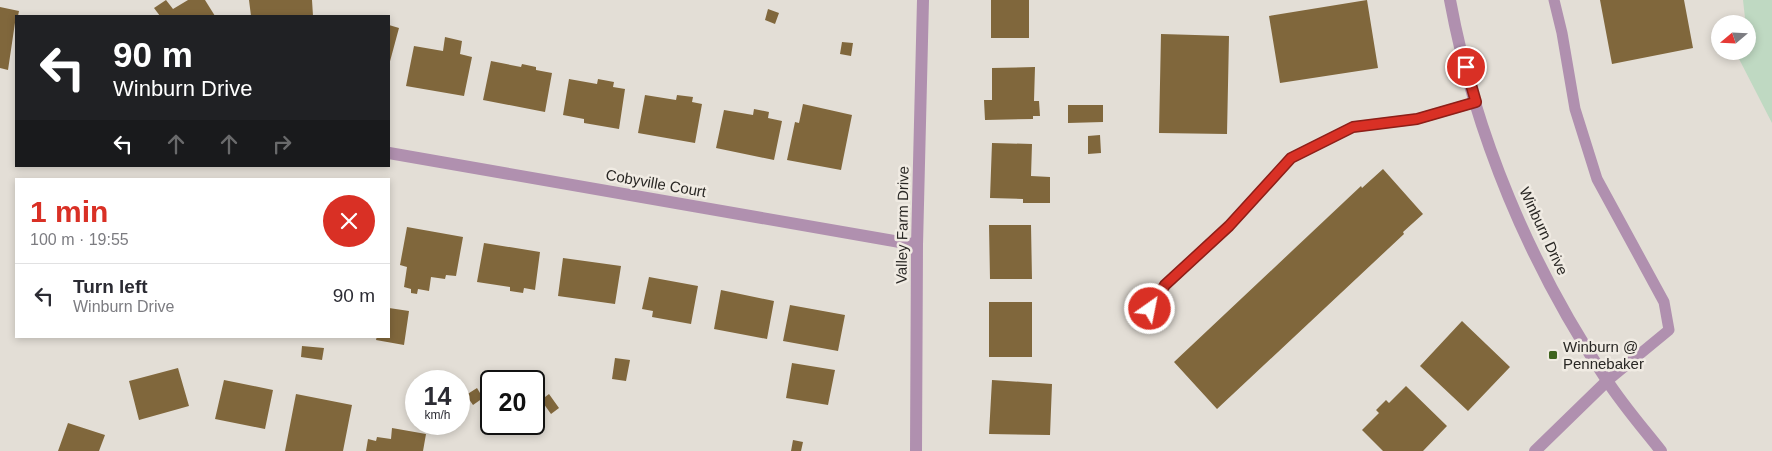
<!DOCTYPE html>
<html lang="en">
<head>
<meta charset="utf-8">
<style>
  body { margin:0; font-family:Arial,sans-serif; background:#f2f2f3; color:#2b2b33; height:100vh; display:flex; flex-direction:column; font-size:19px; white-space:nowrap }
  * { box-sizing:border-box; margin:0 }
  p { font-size:16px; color:#7c7c81 }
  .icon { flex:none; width:28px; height:28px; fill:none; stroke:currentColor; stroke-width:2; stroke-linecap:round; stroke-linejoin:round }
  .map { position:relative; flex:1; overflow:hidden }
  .details { position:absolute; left:15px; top:178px; width:375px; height:160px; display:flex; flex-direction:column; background:#fff; border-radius:0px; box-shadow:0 2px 8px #0003 }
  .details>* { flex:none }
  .top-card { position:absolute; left:15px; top:15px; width:375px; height:152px; border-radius:0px; box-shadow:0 2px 8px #0003; background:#202124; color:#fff; overflow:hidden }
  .needle { width:32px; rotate:251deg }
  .controls { position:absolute; left:1711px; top:15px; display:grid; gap:10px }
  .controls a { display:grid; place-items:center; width:45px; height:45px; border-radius:50%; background:#fff; box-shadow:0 2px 8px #0003; font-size:25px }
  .speed { position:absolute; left:405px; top:370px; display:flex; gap:10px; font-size:25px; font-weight:700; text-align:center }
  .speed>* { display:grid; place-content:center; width:65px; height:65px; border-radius:50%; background:#fff; box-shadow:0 2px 8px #0003; line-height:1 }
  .speed small { font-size:12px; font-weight:400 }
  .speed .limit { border:2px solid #111; border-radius:8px; background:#fff; color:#111 }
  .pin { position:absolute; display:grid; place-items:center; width:42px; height:42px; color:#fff; margin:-21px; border:2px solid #fff; border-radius:50%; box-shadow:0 1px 5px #0007 }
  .me { position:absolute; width:55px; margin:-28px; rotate:33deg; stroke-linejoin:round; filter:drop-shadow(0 0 4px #0008) }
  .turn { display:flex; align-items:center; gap:18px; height:105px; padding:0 15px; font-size:22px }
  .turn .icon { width:65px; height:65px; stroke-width:2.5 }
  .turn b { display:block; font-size:35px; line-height:42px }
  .lanes { display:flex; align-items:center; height:48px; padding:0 15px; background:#0003; justify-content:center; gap:25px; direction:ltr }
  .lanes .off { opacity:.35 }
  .round { display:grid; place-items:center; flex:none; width:52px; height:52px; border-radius:26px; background:#f2f2f3 }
  .overview { display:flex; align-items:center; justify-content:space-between; height:85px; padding:0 15px }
  h1 { font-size:30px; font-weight:800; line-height:38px; color:#d93025 }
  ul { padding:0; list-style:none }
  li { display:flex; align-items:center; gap:15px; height:65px; padding:0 15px; border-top:1px solid #e1e1e2 }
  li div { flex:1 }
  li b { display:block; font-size:19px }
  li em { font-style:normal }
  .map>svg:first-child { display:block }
  .green { fill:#bfd9c2 }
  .building { fill:#80673c }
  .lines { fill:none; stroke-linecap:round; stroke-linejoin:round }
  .service { stroke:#b090af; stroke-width:11 }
  .minor { stroke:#b090af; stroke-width:12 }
  .route-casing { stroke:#8d1f18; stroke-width:12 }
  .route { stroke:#d93025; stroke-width:9 }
  .poi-dot { fill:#3f641e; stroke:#f0ebe3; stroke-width:2 }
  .labels { text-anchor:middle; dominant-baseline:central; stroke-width:5; stroke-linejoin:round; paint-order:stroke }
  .street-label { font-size:15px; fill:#292724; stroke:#f0ebe3 }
  .poi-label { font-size:15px; fill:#292724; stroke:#f0ebe3; text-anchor:start }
</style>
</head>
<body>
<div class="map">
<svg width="1772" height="451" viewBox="0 0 1772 451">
  <rect width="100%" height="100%" fill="#e3ded6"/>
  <!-- green -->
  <path class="green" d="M 1743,0 L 1772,0 L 1772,123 L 1737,55 L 1738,51 L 1748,51 L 1748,24 L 1744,24 L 1745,18 Z"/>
  <!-- building -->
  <path class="building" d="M 166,0 L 173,9 L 188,0 L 205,0 L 215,16 L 160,16 L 154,8 Z
    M 249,0 L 312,0 L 313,16 L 251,16 Z
    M 991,0 L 1029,0 L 1029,38 L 991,38 Z
    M 1367,0 L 1378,68 L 1280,83 L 1269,16 Z
    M 1600,0 L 1684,0 L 1693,48 L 1612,64 Z
    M 0,7 L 19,11 L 18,16 L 16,16 L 8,70 L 0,68 Z
    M 768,9 L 779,13 L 775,24 L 765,20 Z
    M 389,25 L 399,28 L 389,65 Z
    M 1161,34 L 1229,36 L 1227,134 L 1159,133 Z
    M 445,37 L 462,41 L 460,54 L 472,57 L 464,96 L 406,86 L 414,46 L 443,51 Z
    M 842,42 L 853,43 L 851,56 L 840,54 Z
    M 491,61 L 521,67 L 522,64 L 536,67 L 536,70 L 552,73 L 545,112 L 483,100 Z
    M 1035,67 L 1034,101 L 1039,101 L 1040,116 L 1033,116 L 1033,119 L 985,120 L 984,100 L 992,100 L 992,68 Z
    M 569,79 L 597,84 L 598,79 L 614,82 L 613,87 L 625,89 L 619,129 L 584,123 L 584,119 L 563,115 Z
    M 645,95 L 676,100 L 677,95 L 693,97 L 692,102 L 702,104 L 695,143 L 638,133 Z
    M 803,104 L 852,115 L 841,170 L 787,160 L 795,122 L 799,123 Z
    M 1068,105 L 1103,105 L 1103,122 L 1068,123 Z
    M 754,109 L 769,112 L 768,118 L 782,121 L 774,160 L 716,148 L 724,110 L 753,115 Z
    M 1100,135 L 1101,153 L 1088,154 L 1088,136 Z
    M 992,143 L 1032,144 L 1031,176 L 1050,177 L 1050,203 L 1023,203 L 1023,199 L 990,198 Z
    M 1383,169 L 1423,214 L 1403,232 L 1404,234 L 1217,409 L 1174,362 L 1361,186 L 1362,188 Z
    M 989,225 L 1031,225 L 1032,279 L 990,279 Z
    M 407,227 L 463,237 L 456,276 L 446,275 L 445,279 L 431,277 L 429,291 L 418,289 L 417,294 L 411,293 L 411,289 L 404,287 L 407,267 L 400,265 Z
    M 484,243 L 540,252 L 535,290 L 524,288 L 523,293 L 510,291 L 510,287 L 477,282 Z
    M 563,258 L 621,266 L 615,304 L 558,296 Z
    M 649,277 L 698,286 L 691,324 L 652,317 L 653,311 L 642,309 Z
    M 721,290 L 774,301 L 767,339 L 714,329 Z
    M 989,302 L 1032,302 L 1032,357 L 989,357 Z
    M 790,305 L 845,315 L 838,351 L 783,341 Z
    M 389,308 L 409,311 L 404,345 L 376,340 L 377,336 L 389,336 Z
    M 1462,321 L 1510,367 L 1468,411 L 1420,366 Z
    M 302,346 L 324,348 L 322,360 L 301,357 Z
    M 615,358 L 630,360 L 626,381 L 612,379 Z
    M 792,363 L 835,370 L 828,405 L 786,398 Z
    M 178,368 L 189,406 L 139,420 L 129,381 Z
    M 224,380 L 273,390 L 265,429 L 215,419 Z
    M 992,380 L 1052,384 L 1050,435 L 989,434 Z
    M 1406,386 L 1447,426 L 1423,451 L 1383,451 L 1362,430 L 1379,413 L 1376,410 L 1386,400 L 1389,403 Z
    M 477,388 L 483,398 L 473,405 L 466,395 Z
    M 296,394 L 352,405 L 343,451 L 285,451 Z
    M 549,394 L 559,408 L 551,414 L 541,400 Z
    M 68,423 L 105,435 L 99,451 L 58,451 Z
    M 392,428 L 426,434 L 423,451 L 366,451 L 368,439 L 376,441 L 377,437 L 391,439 Z
    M 793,440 L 803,442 L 801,451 L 791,451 Z"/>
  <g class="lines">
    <!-- service -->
    <path class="service" d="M 1554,0 L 1562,33 L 1575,109 L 1597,179 L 1664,302 L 1669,330 L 1607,381
      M 1150,309 L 1165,285 L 1229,226 L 1291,158 L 1353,127 L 1417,119 L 1476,102"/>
    <!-- minor -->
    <path class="minor" d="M 1450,0 C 1475,135 1530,265 1606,379 C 1622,404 1642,427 1661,451
      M 389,153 L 917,245
      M 916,451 L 917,245 L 923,0
      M 1535,451 L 1607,381"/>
  </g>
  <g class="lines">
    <defs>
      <path id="route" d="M 1150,309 L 1165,285 L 1229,226 L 1291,158 L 1353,127 L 1417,119 L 1476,102 L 1466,67"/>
    </defs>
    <!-- route casing -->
    <use href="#route" class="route-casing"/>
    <!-- route -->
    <use href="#route" class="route"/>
  </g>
  <!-- markers -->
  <rect class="poi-dot" x="1548" y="350" width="10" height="10" rx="2.5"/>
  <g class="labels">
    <!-- street labels -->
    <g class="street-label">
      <text transform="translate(656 183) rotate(10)">Cobyville Court</text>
      <text transform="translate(902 225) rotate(-89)">Valley Farm Drive</text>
      <text transform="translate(1544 231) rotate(65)">Winburn Drive</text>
    </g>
    <!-- poi labels -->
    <g class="poi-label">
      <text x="1563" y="346">Winburn @<tspan x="1563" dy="17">Pennebaker</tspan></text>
    </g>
  </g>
</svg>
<div class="controls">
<a><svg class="needle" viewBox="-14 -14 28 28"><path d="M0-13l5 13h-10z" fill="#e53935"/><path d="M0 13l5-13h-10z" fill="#7c7c81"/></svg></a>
</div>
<div class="speed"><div>14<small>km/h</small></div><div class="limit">20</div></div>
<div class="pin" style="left:1466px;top:67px;background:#d93025"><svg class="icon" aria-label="arrive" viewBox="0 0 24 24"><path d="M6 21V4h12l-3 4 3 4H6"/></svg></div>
<svg class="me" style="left:1150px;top:309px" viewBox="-20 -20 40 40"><circle r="17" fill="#d93025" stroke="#fff" stroke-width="3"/><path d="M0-11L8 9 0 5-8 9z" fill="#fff"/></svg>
<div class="top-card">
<div class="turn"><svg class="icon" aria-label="left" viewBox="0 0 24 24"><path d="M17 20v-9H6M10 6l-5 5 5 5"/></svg><div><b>90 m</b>Winburn Drive</div></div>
<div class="lanes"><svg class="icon" aria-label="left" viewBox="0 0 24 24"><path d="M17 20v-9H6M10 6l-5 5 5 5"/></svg><svg class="icon off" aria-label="ahead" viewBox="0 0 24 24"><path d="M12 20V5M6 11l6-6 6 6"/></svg><svg class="icon off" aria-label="ahead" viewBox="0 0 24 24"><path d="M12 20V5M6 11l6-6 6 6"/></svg><svg class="icon off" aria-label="right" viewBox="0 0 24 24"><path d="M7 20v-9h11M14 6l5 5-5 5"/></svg></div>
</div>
<section class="details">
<div class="overview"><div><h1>1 min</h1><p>100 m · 19:55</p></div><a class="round" style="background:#d93025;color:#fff"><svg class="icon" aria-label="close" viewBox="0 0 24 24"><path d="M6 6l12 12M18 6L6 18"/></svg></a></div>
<ul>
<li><svg class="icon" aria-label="left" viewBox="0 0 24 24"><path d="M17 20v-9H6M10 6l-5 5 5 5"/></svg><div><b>Turn left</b><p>Winburn Drive</p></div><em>90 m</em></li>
</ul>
</section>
</div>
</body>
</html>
